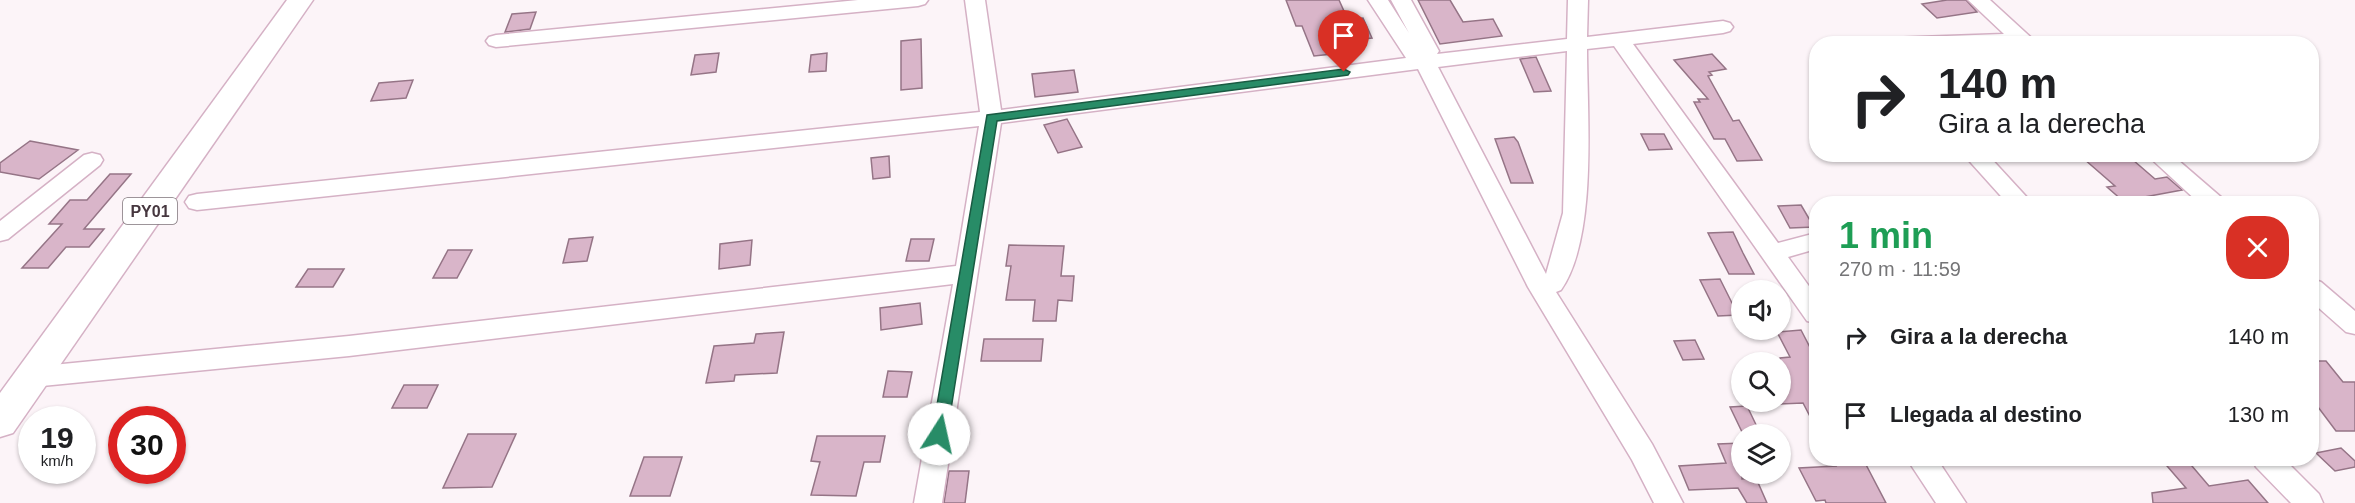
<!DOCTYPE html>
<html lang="es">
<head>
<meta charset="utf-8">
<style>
  body { margin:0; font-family:Arial,sans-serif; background:#f6f6f6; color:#202124; height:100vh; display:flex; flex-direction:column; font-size:22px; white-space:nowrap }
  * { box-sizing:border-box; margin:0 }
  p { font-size:20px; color:#757577 }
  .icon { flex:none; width:33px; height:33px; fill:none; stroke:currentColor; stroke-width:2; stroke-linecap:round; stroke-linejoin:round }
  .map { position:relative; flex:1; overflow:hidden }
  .panel { position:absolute; left:1809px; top:196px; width:510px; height:270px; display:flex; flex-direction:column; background:#fff; border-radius:24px; box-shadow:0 2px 4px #0004 }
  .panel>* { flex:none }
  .guide { position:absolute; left:1809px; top:36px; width:510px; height:126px; border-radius:24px; box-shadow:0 2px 4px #0004; background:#fff; color:#202124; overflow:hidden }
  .fabs { position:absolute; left:1731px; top:280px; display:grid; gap:12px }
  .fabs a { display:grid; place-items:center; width:60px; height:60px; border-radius:50%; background:#fff; box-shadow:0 2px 4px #0004; font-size:30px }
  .speed { position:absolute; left:18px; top:406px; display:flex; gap:12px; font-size:30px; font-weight:700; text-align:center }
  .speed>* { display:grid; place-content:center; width:78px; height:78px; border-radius:50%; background:#fff; box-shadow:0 2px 4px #0004; line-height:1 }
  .speed small { font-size:15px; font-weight:400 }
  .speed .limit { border:9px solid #d22; background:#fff; color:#111 }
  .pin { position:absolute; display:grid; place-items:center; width:51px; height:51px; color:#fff; margin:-62px -26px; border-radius:50% 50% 50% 0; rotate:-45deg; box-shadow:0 0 6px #0007 }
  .pin .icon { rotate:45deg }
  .me { position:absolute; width:66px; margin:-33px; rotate:10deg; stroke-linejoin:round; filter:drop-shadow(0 0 4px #0008) }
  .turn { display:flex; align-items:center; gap:21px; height:126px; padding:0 30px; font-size:27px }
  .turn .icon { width:78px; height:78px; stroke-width:2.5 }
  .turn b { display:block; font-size:42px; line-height:51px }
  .round { display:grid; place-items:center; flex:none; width:63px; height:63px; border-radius:24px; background:#f6f6f6 }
  .summary { display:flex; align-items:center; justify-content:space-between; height:102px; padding:0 30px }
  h1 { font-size:36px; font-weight:700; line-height:45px; color:#1e9e55 }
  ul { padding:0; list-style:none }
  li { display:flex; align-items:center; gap:18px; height:78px; padding:0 30px }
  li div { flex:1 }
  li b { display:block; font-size:22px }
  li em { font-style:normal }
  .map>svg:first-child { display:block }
  .building { fill:#d9b5c9; stroke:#957486; stroke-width:1.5 }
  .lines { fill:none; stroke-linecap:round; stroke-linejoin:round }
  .minor-casing { stroke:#d5b1c5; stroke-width:3 }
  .highway-casing { stroke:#d5b1c5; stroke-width:3 }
  .minor { fill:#fff; fill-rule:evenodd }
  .highway { fill:#fff; fill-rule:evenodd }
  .route { fill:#288c67; stroke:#1a5b43; stroke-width:1.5 }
  .labels { text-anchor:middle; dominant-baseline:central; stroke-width:6; stroke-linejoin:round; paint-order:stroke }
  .shield { fill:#fff; stroke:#7e7379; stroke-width:1.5 }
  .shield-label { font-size:16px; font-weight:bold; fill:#46373f }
</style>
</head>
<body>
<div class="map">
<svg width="2355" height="503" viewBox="0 0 2355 503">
  <rect width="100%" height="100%" fill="#fcf4f8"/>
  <!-- building -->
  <path class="building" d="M 1286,0 L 1339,0 L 1348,20 L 1363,18 L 1372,38 L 1327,42 L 1332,54 L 1314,56 L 1302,26 L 1296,26 Z
    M 1418,0 L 1450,0 L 1463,22 L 1493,19 L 1502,36 L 1440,44 Z
    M 1947,0 L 1966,0 L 1977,12 L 1937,18 L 1922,4 Z
    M 536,12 L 530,29 L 505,32 L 512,14 Z
    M 921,39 L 922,88 L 901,90 L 901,41 Z
    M 719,53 L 716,72 L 691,75 L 695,55 Z
    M 827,53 L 826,71 L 809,72 L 811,55 Z
    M 1712,54 L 1726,69 L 1709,72 L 1712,75 L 1708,76 L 1733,121 L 1739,120 L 1762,160 L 1737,161 L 1725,139 L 1714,139 L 1694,102 L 1700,102 L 1698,99 L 1708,99 L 1674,60 Z
    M 1536,57 L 1551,91 L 1534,92 L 1520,59 Z
    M 1074,70 L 1078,92 L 1035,97 L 1032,74 Z
    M 413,80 L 406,98 L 371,101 L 379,83 Z
    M 1067,119 L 1082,147 L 1058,153 L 1044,125 Z
    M 1641,134 L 1664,134 L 1672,149 L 1649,150 Z
    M 1514,137 L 1518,142 L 1533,183 L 1511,183 L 1495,139 Z
    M 30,141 L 78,150 L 39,179 L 0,172 L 0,163 Z
    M 2109,154 L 2126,154 L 2155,179 L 2167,177 L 2182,190 L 2123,201 L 2107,187 L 2115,186 L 2084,159 Z
    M 889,156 L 890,177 L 873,179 L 871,158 Z
    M 110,174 L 131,174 L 84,229 L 104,229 L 89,247 L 66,247 L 48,268 L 22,268 L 62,224 L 49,224 L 70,200 L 87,200 Z
    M 1801,205 L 1814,227 L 1790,228 L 1778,206 Z
    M 1733,232 L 1743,253 L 1754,274 L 1729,274 L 1708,233 Z
    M 593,237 L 587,261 L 563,263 L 569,239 Z
    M 911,239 L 934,239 L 929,261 L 906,261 Z
    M 752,240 L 750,265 L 719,269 L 720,244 Z
    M 1009,245 L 1064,246 L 1061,276 L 1074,276 L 1072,301 L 1058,300 L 1056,321 L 1033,321 L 1035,300 L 1006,300 L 1011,266 L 1006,266 Z
    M 448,250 L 472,250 L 457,278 L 433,278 Z
    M 308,269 L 344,269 L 333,287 L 296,287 Z
    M 1720,279 L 1738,315 L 1718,316 L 1700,280 Z
    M 920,303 L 922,324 L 881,330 L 880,308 Z
    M 1801,330 L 1816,359 L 1816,428 L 1803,403 L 1780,404 L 1780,358 L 1790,357 L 1777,332 Z
    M 784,332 L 777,373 L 735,375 L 734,381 L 706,383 L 714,346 L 754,343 L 756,334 Z
    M 984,339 L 1043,339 L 1041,361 L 981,361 Z
    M 1695,340 L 1704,359 L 1683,360 L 1674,341 Z
    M 2312,361 L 2326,361 L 2343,382 L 2355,382 L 2355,431 L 2336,431 L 2312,399 Z
    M 888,371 L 912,372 L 907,397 L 883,397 Z
    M 404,385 L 438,385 L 427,408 L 392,408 Z
    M 1747,406 L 1760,433 L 1743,434 L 1730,407 Z
    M 468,434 L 516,434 L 492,487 L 443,488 Z
    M 817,436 L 885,436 L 880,462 L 864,462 L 856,496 L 811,495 L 820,462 L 811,461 Z
    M 1742,443 L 1742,479 L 1756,478 L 1767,503 L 1747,503 L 1738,488 L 1689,490 L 1679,466 L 1726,463 L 1718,444 Z
    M 2341,448 L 2355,461 L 2355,467 L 2335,471 L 2316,453 Z
    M 644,457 L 682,457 L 670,496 L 630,496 Z
    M 1832,459 L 1863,459 L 1886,503 L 1826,503 L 1825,500 L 1816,501 L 1799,468 L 1836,466 Z
    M 2161,459 L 2186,459 L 2209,486 L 2248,480 L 2268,503 L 2153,503 L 2152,493 L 2186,488 Z
    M 949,471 L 969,471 L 965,503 L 944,503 Z"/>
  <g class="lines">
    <defs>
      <path id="minor" d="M 858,0 L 928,0 L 925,4 L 918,6 L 496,47 L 489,45 L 486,41 L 489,37 L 496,35 Z
        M 965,0 L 985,0 L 1001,110 L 1406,58 L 1368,0 L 1388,0 L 1409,33 L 1391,0 L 1411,0 L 1439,51 L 1437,54 L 1567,39 L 1568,0 L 1588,0 L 1587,37 L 1723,21 L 1730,23 L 1733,27 L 1730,31 L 1723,33 L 1633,44 L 1778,243 L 1816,233 L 1816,249 L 1788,257 L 1816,296 L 1816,323 L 1807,321 L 1614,46 L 1587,49 C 1587,114 1598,237 1561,290 L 1556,292 L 1652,444 L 1683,503 L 1654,503 L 1632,460 L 1528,287 L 1418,69 L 1001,123 L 942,503 L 914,503 L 953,284 L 349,356 L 32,387 L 23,384 L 19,377 L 23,370 L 32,367 L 349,336 L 956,266 L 979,126 L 197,210 L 189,208 L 185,202 L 189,196 L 197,194 L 980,112 ZM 1567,51 L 1563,213 L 1546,274 L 1438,67 Z
        M 1968,0 L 1990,0 L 2038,44 L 1879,44 L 1882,40 L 1889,38 L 2004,34 Z
        M 92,153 L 100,155 L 103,160 L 100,165 L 8,239 L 0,241 L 0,221 L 84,155 Z
        M 1963,154 L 1987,154 L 2033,204 L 2008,204 Z
        M 2146,154 L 2171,154 L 2222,198 L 2226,204 L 2200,204 Z
        M 2312,279 L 2321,282 L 2355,311 L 2355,334 L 2346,332 L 2312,302 Z
        M 1907,459 L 1937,459 L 1966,503 L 1936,503 Z
        M 2252,459 L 2284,459 L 2319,494 L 2323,503 L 2291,503 L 2256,467 Z"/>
      <path id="highway" d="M 287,0 L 313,0 L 13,433 L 0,437 L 0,393 Z"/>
    </defs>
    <!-- minor casing -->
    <use href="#minor" class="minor-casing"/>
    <!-- highway casing -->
    <use href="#highway" class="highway-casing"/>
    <!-- minor -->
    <use href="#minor" class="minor"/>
    <!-- highway -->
    <use href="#highway" class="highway"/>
  </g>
  <!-- route -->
  <path class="route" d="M 1344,69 L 1350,72 L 1348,75 L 997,121 L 947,434 L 945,439 L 939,441 L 934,439 L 932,434 L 987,115 Z"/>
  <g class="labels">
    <!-- shield labels -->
    <rect class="shield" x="123" y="198" width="54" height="26" rx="4.5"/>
    <g class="shield-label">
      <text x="150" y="211">PY01</text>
    </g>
  </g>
</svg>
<div class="fabs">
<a><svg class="icon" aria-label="sound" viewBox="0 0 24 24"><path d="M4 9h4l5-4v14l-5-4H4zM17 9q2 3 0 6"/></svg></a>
<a><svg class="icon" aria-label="search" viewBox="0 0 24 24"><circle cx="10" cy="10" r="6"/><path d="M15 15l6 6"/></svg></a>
<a><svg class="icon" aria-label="layers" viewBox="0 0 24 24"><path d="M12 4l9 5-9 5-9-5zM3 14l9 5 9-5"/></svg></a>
</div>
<div class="speed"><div>19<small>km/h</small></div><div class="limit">30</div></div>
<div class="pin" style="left:1344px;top:72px;background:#d93025"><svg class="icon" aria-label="arrive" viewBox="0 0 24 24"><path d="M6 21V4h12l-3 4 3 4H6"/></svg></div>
<svg class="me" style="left:939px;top:434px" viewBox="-20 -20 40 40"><circle r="19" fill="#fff"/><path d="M0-13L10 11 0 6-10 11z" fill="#288c67"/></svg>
<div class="guide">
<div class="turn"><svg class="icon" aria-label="right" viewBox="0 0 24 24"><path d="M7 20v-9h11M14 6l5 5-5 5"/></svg><div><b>140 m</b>Gira a la derecha</div></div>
</div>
<section class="panel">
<div class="summary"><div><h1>1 min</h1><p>270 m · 11:59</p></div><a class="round" style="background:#d93025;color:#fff"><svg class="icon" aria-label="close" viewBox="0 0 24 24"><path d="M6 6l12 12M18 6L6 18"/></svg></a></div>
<ul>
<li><svg class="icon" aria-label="right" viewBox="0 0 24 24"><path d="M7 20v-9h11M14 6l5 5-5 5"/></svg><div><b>Gira a la derecha</b></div><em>140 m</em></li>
<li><svg class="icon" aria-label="arrive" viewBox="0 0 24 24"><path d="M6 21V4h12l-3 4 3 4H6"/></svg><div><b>Llegada al destino</b></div><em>130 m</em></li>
</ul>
</section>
</div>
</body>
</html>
